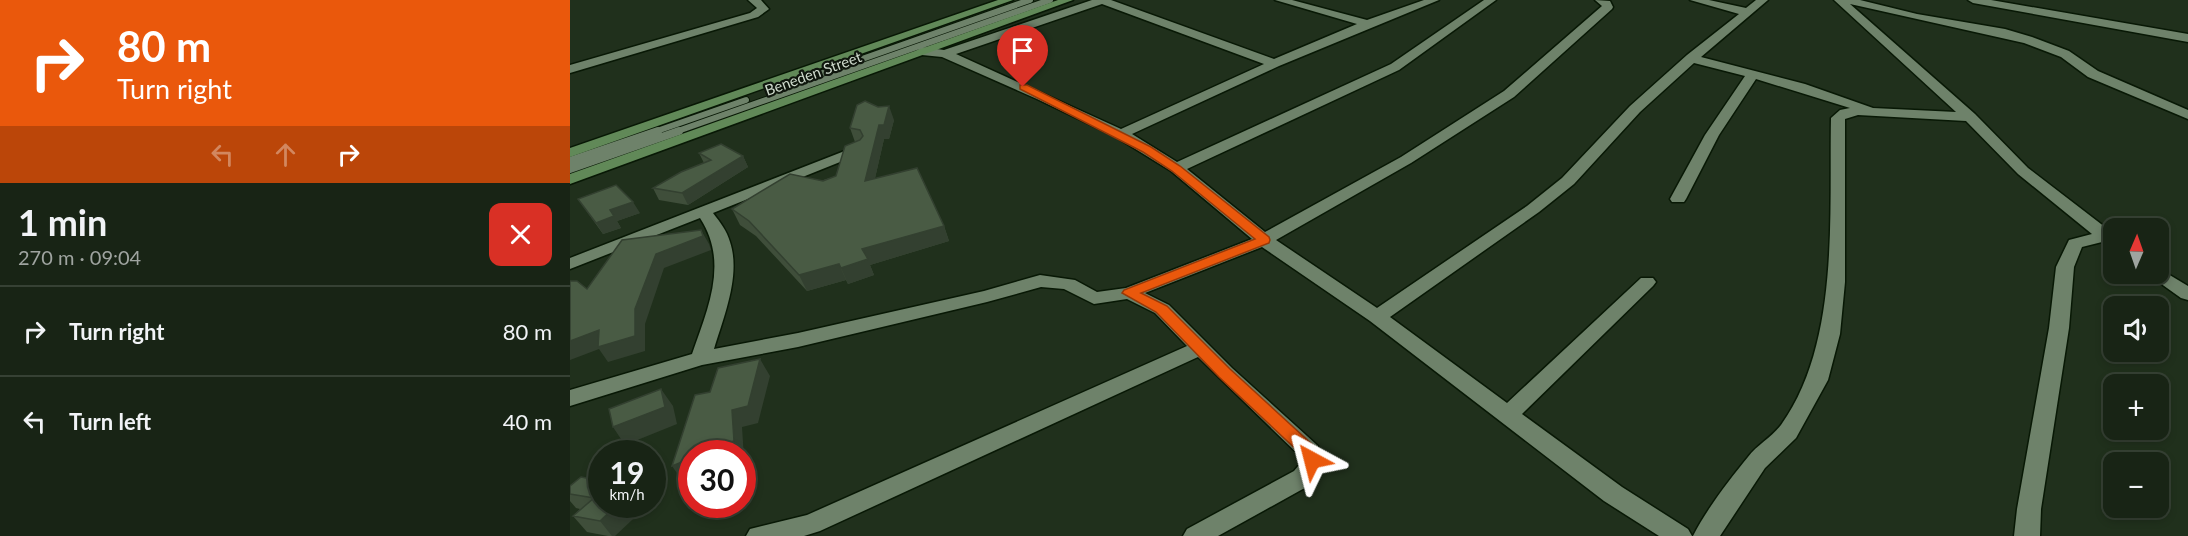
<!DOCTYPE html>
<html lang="en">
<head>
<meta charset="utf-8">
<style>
  body { margin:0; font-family:Lato,sans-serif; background:#253022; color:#f1f3f6; height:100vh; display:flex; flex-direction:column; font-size:22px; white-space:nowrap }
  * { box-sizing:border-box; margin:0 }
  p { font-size:20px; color:#9fa4a0 }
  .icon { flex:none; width:33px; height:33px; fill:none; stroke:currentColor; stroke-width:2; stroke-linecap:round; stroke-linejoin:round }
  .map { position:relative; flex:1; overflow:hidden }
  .sheet { display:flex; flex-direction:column; background:#182415; width:570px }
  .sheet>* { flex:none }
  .banner { background:#ea580c; color:#fff; overflow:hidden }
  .needle { width:39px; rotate:2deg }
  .tools { position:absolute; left:1533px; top:218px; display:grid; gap:12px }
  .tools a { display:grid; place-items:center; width:66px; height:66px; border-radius:12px; background:#182415; box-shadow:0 3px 9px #0003,0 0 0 2px #364134; font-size:30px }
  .speed { position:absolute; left:18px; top:440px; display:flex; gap:12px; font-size:30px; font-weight:700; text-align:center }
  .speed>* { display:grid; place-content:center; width:78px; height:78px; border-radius:50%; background:#182415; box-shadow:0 3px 9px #0003,0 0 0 2px #364134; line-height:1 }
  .speed small { font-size:15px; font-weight:400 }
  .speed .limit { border:9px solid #d22; background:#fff; color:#111 }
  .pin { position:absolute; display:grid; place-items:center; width:51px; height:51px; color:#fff; margin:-62px -26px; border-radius:50% 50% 50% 0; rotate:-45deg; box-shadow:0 0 6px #0007 }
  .pin .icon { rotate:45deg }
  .me { position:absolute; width:66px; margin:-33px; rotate:322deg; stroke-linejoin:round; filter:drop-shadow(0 0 4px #0008) }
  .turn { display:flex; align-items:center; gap:21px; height:126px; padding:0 18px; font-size:27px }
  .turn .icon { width:78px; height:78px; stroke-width:2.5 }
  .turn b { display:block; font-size:42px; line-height:51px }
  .lanes { display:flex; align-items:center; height:57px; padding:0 18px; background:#0003; justify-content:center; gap:30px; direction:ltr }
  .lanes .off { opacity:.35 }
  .round { display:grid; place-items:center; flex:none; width:63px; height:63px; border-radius:12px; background:#253022 }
  .overview { display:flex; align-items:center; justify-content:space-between; height:102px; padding:0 18px }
  h1 { font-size:36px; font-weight:700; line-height:45px }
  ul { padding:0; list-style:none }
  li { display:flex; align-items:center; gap:18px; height:90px; padding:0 18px; border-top:2px solid #364134 }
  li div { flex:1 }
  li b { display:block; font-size:22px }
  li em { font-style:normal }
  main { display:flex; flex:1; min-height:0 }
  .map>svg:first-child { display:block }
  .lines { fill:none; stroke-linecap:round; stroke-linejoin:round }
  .service-far1-casing { stroke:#081805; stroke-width:8 }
  .service-casing { stroke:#081805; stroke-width:11 }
  .minor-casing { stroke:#081805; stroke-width:3 }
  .secondary-casing { stroke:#081805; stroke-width:3 }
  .service-far1 { stroke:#6e826a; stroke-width:6 }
  .service { stroke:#6e826a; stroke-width:8 }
  .minor { fill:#6e826a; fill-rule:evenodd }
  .secondary { fill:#618958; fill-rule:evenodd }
  .wall { fill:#3f4e3a }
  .shaded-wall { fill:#334030 }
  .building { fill:#495b44; stroke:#334030; stroke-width:1.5 }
  .route { fill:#ea580c; stroke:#983908; stroke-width:1.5 }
  .labels { text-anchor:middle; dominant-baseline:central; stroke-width:4.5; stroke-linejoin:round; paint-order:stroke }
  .far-street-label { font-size:15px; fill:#cfdacd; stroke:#0f160d }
</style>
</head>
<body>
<main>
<section class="sheet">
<div class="banner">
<div class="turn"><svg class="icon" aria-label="right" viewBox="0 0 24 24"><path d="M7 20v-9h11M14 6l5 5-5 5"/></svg><div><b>80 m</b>Turn right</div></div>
<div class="lanes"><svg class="icon off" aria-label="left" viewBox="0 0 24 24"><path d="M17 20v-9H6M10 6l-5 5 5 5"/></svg><svg class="icon off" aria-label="ahead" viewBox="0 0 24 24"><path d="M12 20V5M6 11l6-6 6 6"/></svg><svg class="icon" aria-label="right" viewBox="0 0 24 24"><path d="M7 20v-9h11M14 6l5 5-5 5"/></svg></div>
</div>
<div class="overview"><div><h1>1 min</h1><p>270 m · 09:04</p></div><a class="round" style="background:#d93025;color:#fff"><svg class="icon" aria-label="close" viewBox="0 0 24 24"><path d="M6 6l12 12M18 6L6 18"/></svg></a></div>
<ul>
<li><svg class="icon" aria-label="right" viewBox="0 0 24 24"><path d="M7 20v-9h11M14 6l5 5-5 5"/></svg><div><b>Turn right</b></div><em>80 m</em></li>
<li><svg class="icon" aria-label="left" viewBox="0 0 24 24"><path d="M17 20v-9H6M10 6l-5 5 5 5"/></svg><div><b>Turn left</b></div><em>40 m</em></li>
</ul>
</section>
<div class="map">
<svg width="1618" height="536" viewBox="0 0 1618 536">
  <rect width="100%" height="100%" fill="#20301c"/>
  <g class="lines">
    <defs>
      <path id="service-far1" d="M 221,84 L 460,0
        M 84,132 L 176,100
        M 105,132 L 480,0"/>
      <path id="service" d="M 0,161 L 88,131
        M 0,169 L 109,131"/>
      <path id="minor" d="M 178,0 L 191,0 L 199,9 L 188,17 L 0,73 L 0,65 L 180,13 L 187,8 Z
        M 522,0 L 541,0 L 704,59 L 787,24 L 705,0 L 722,0 L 797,20 L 854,0 L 869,0 L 709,66 L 562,134 L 607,162 L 821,64 L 914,0 L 926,0 L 829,70 L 617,169 L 695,232 L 831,157 L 934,91 L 1032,6 L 1025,0 L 1040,1 L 1043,7 L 1042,9 L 944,97 L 841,163 L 706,240 L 807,308 L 957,206 L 992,178 L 1060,106 L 1117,55 L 1169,14 L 1120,0 L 1139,0 L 1176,8 L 1186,0 L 1198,0 L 1131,57 L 1235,84 L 1303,108 L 1386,112 L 1264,0 L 1290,0 L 1347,14 L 1435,29 L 1462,37 L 1499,51 L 1528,71 L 1618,110 L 1618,119 L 1518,77 L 1491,57 L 1454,43 L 1280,4 L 1405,114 L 1458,168 L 1544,234 L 1544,248 L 1532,242 L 1512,247 L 1504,267 L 1499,328 L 1471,509 L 1470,536 L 1444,536 L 1447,509 L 1479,328 L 1486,267 L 1499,240 L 1522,234 L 1448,174 L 1396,121 L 1288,115 L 1275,119 L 1275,282 L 1270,334 L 1258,380 L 1226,438 L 1195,468 L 1150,536 L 1123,536 C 1136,510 1160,479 1178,457 C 1187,445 1202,437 1211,425 C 1270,343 1259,215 1261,118 L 1270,110 L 1280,108 L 1186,79 L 1149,135 L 1116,199 L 1114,202 L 1102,202 L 1100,199 L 1135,135 L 1175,76 L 1124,63 L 1070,112 L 1004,184 L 969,212 L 820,317 L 937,403 L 1071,278 L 1083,278 L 1086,282 L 1083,286 L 952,414 L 1052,487 L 1118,529 L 1122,536 L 1089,536 L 1034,501 L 800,321 L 692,247 L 575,293 L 599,305 L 662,368 L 748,446 L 753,463 L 740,485 L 648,536 L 613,536 L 617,529 L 724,471 L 729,465 L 730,456 L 628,357 L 250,531 L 234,536 L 176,536 L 180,529 L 237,515 L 617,346 L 585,313 L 557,299 L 524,304 L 494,289 L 471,287 L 417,302 L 228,347 L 132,365 L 0,406 L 0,390 L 122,354 C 138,308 159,262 130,218 L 0,269 L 0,258 L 290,145 L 295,146 L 297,149 L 295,152 L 143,213 C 150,222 157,231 160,242 C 171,275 154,316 144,349 L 228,333 L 414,291 L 470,275 L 505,280 L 527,292 L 556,288 L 682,239 L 601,171 L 546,137 L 467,99 L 372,57 L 352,55 L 346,51 L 352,47 L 374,50 ZM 532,4 L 694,64 L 551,129 L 386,54 Z
        M 1398,0 L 1421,0 L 1618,34 L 1618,42 L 1403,3 Z
        M 1588,268 L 1618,286 L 1618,300 L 1611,298 L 1576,273 L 1588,273 Z"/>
      <path id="secondary" d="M 428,0 L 443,0 L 0,157 L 0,148 Z
        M 488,0 L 503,0 L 0,184 L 0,174 Z"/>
    </defs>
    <!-- service-far1 casing -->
    <use href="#service-far1" class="service-far1-casing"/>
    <!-- service casing -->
    <use href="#service" class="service-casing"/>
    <!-- minor casing -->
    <use href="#minor" class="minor-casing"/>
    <!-- secondary casing -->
    <use href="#secondary" class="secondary-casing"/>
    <!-- service-far1 -->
    <use href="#service-far1" class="service-far1"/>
    <!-- service -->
    <use href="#service" class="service"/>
    <!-- minor -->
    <use href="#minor" class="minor"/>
    <!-- secondary -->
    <use href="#secondary" class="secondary"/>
  </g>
  <!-- wall -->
  <path class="wall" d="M 324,120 L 319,139 L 314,139 L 305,178 L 374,226 L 379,241 L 300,265 L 304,275 L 278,284 L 276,280 L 237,291 L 186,236 L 170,225 L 162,209 L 266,176 L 285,142 L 280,128 Z
    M 129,153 L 173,156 L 178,167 L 118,205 L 89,200 L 83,188 L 134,163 Z
    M 8,199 L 70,213 L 47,221 L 51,228 L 33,234 Z
    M 11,477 L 45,536 L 38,536 L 17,532 L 3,516 L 10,509 L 6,508 L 0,501 L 0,486 Z"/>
  <!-- shaded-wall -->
  <path class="shaded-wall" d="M 319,106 L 324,120 L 319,139 L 314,139 L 301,196 L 295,181 L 309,125 Z
    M 173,156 L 178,167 L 118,205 L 112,193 Z
    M 63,202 L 70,213 L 47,221 L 51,228 L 33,234 L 26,223 L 40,210 Z
    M 374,226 L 379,241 L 300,265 L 304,275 L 278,284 L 271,268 L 292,249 Z
    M 131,230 L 139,244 L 141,250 L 94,268 L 75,324 L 75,351 L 38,362 L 29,349 L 0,360 L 0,341 L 65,309 L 86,254 Z
    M 269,264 L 276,280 L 237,291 L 229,275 Z
    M 190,359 L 200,376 L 188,423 L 172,427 L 174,458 L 172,458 L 172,453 L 134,453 L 162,410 Z
    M 91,389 L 103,406 L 107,424 L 55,445 L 43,427 Z
    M 122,458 L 122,480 L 114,483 L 102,466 Z
    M 82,486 L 89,495 L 82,500 Z
    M 48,504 L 79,504 L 45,536 L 42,536 L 30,521 Z"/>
  <!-- building -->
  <path class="building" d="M 295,101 L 308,107 L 319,106 L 314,125 L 309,125 L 295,181 L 347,168 L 374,226 L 292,249 L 298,259 L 271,268 L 269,264 L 229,275 L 179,221 L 162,209 L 220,174 L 253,181 L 266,176 L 275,146 L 290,140 L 293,136 L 290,130 L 280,128 L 287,105 Z
    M 151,144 L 173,156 L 112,193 L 83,188 L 111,172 L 141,160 L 129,153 Z
    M 46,185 L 63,202 L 40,210 L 44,216 L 26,223 L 8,199 Z
    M 131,230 L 133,236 L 86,254 L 65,309 L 65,336 L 28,347 L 29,330 L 0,341 L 0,281 L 7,281 L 17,289 L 52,240 Z
    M 190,359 L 178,406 L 162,410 L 164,441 L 134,453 L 122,453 L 122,458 L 102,466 L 125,395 L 140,392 L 148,368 Z
    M 91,389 L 95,407 L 43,427 L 39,409 Z
    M 11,477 L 32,481 L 32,504 L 48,504 L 30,521 L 3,516 L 24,498 L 0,494 L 0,486 Z"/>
  <!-- route -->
  <path class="route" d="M 450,85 L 457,85 L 581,147 L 610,166 L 699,237 L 700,240 L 699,243 L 571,293 L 597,306 L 660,369 L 746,448 L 751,460 L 748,465 L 742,467 L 736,465 L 732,455 L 649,377 L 586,312 L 552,293 L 554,290 L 685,239 L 602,171 L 573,152 L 450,89 Z"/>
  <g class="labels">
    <!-- far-street labels -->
    <g class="far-street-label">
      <text transform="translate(243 73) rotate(-20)">Beneden Street</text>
    </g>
  </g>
</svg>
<div class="tools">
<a><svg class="needle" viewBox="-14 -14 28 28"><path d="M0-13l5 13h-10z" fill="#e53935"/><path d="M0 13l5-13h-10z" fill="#9fa4a0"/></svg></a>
<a><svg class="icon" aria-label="sound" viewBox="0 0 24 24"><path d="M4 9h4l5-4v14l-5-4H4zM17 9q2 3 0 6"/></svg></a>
<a>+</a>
<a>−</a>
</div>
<div class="speed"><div>19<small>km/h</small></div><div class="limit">30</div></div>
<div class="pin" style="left:453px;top:87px;background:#d93025"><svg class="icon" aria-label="arrive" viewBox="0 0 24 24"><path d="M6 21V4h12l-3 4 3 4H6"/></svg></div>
<svg class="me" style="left:742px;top:460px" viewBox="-20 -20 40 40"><path d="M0-17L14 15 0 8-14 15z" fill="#ea580c" stroke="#fff" stroke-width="4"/></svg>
</div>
</main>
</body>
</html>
